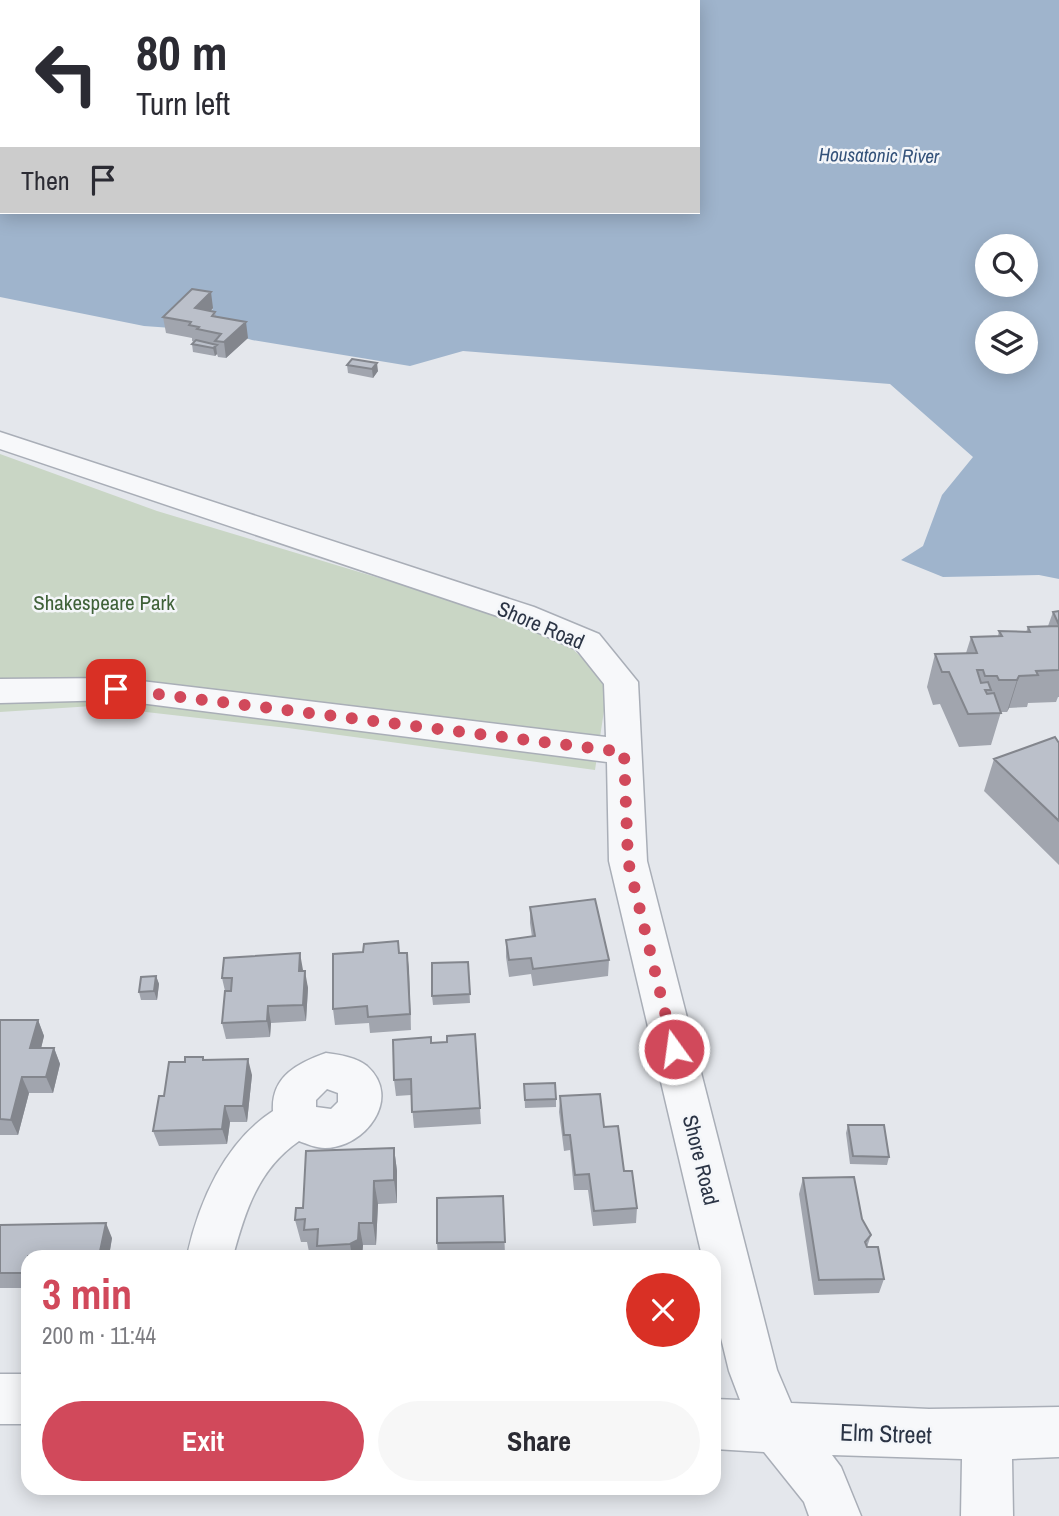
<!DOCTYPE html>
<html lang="en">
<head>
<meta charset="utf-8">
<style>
  body { margin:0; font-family:"Archivo Narrow",sans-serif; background:#f7f7f7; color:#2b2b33; height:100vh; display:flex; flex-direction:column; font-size:26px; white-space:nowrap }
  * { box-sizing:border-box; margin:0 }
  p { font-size:23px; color:#7c7c81 }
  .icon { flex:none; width:38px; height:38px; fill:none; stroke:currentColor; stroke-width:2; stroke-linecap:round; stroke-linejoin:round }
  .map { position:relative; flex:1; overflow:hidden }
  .drawer { position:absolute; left:21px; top:1250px; width:700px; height:245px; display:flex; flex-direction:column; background:#fff; border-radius:21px; box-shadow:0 4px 18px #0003 }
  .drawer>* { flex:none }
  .banner { position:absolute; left:0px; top:0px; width:700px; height:214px; box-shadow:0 4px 18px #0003; background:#fff; color:#2b2b33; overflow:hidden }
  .tools { position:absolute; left:975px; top:234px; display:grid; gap:14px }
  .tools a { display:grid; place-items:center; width:63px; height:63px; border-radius:50%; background:#fff; box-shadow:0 4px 18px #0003; font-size:35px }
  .pin { position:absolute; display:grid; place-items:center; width:60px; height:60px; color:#fff; margin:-30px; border-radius:14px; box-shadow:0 4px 10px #0006 }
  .me { position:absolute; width:77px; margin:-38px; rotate:346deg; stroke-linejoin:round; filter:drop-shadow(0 0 5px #0008) }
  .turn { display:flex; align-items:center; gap:24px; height:147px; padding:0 21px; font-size:32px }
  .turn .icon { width:91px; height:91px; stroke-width:2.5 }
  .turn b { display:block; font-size:49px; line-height:60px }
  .then { display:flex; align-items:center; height:66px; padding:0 21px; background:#0003; gap:14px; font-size:26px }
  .round { display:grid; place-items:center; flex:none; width:74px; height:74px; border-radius:37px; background:#f7f7f7 }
  .headline { display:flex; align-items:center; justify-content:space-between; height:119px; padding:0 21px }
  h1 { font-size:42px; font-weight:700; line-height:52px; color:#d1495b }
  .primary-button { display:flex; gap:14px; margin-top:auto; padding:14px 21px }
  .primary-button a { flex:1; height:80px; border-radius:42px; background:#d1495b; color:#fff; font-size:28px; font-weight:700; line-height:80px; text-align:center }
  .primary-button a+a { background:#f7f7f7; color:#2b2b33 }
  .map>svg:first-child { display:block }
  .green { fill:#c9d6c5 }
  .water { fill:#9fb4cc; fill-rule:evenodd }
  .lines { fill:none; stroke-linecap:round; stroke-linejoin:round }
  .minor-casing { stroke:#a9aeb7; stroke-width:3 }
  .minor { fill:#f7f8fa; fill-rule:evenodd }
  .wall { fill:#a1a5ae }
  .shaded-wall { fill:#83868d }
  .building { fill:#bbc0ca; stroke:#83868d; stroke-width:2 }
  .route { stroke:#d1495b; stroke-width:12; stroke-dasharray:0 21.6 }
  .labels { text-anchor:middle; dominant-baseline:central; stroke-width:5; stroke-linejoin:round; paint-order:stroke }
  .far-water-label { font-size:19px; font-style:italic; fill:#34527a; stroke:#f4f6f9 }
  .park-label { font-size:21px; fill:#3f6138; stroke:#f4f6f9 }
  .street-label { font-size:21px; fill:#2b3445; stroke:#f4f6f9 }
  .near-street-label { font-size:24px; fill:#2b3445; stroke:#f4f6f9 }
</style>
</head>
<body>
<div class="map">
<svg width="1059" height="1516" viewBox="0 0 1059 1516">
  <rect width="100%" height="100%" fill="#e4e7ec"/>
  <!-- green -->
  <path class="green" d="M 0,454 L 157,511 L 525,622 C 568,643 581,650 607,691 L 595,770 L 288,728 L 93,706 L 0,712 Z"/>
  <!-- water -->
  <path class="water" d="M 0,0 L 1059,0 L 1059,579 L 1039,575 L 943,577 L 901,560 L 923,546 L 942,495 L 973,457 L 890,384 L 463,351 L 410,366 L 252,340 L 198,324 L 213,309 L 172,328 L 144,326 L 0,297 ZM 2,2 L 698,2 L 698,212 L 2,212 ZM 987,247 L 1026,247 L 1026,285 L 987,285 ZM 987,324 L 1026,324 L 1026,362 L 987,362 Z"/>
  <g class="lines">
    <defs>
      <path id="minor" d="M 0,432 L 534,607 L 599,634 L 638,682 L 647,861 L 777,1370 L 791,1403 L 929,1409 L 1059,1407 L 1059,1457 L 1012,1459 L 1013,1516 L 961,1516 L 962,1459 L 832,1455 L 841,1467 L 861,1516 L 809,1516 L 804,1502 L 764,1452 L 714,1449 L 714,1399 L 740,1400 L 729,1371 L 714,1309 L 714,1256 L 702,1256 L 609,861 L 607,762 L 116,700 L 0,703 L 0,679 L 116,678 L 606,737 L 604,684 L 577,650 L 512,621 L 0,449 Z
        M 326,1053 C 340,1055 356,1057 367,1066 C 403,1098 365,1148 325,1148 C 316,1148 307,1144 299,1141 C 258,1169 245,1212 233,1256 L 187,1256 C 199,1201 225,1142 273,1111 C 271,1076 298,1063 326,1053 ZM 327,1089 L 338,1093 L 338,1102 L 331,1109 L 316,1107 L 316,1100 Z
        M 0,1374 L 28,1374 L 28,1424 L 0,1424 Z"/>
    </defs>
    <!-- minor casing -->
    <use href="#minor" class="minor-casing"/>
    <!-- minor -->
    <use href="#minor" class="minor"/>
  </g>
  <!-- wall -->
  <path class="wall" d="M 213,308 L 211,311 L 215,312 L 216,317 L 248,338 L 226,358 L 218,357 L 217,354 L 215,356 L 193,352 L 192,344 L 194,342 L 192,341 L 192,338 L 166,333 L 163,317 Z
    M 352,359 L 378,371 L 373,378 L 348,373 L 347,365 Z
    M 1059,611 L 1059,697 L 1058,697 L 1056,702 L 1028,703 L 1027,707 L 1009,708 L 1007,712 L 1001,712 L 991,745 L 959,747 L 940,704 L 933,705 L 927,687 L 935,654 L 966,653 L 971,637 L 998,636 L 999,631 L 1026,632 L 1028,627 L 1048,626 L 1053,612 Z
    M 1059,743 L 1059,865 L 984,791 L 994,759 Z
    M 530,907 L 609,960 L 608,976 L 533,986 L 531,974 L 509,977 L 506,957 L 506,940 L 532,937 L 530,923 Z
    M 400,953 L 407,953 L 411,1030 L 370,1033 L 369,1023 L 335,1025 L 333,1009 Z
    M 468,962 L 470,1003 L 433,1005 L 432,996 Z
    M 303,971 L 308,988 L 306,1021 L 271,1023 L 270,1037 L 226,1039 L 222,1023 L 225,991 L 222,978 Z
    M 156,976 L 159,984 L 157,1000 L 141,1000 L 139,992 Z
    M 0,1020 L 38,1020 L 44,1036 L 41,1048 L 54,1048 L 60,1064 L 53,1093 L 29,1093 L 18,1135 L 0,1135 Z
    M 475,1034 L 481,1124 L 414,1128 L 411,1095 L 396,1096 L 394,1080 L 431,1043 L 447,1042 Z
    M 204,1060 L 252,1075 L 247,1122 L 230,1122 L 227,1144 L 159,1146 L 153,1131 L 164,1096 L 185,1062 Z
    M 524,1084 L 556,1099 L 556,1107 L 525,1108 Z
    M 560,1096 L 604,1127 L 624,1171 L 637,1208 L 636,1223 L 593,1226 L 588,1190 L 574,1190 L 570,1150 L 564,1151 L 559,1112 Z
    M 848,1125 L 889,1157 L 887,1165 L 850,1164 L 846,1133 Z
    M 394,1148 L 397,1171 L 397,1203 L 378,1204 L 376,1245 L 363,1245 L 362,1256 L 319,1256 L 318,1251 L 309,1252 L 307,1242 L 301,1242 L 295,1220 Z
    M 803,1178 L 862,1219 L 871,1235 L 867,1247 L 884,1279 L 879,1293 L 814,1295 L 799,1194 Z
    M 503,1196 L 505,1256 L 438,1256 L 437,1243 Z
    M 0,1225 L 112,1238 L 109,1256 L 28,1256 L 28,1288 L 0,1288 Z"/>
  <!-- shaded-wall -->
  <path class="shaded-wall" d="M 211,292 L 213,308 L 198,324 L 195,308 Z
    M 246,322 L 248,338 L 226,358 L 224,342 Z
    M 216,346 L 217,354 L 215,356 L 213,348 Z
    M 377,363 L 378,371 L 373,378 L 372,369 Z
    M 1019,676 L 1009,708 L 1007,712 L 1017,680 Z
    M 300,953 L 303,970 L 302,988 L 299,971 Z
    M 407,953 L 409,969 L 411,1030 L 410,1014 Z
    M 305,971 L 308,988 L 306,1021 L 303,1005 Z
    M 156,976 L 159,984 L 157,1000 L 154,991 Z
    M 268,1006 L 271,1023 L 270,1037 L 267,1021 Z
    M 38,1020 L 44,1036 L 37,1065 L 30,1048 Z
    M 54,1048 L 60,1064 L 53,1093 L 46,1077 Z
    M 248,1059 L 252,1075 L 247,1122 L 243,1106 Z
    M 22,1077 L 29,1093 L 18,1135 L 11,1120 Z
    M 225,1106 L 230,1122 L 227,1144 L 222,1129 Z
    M 394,1148 L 397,1171 L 397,1203 L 394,1180 Z
    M 374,1181 L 378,1204 L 376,1245 L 373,1223 Z
    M 106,1223 L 112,1238 L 109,1256 L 99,1256 Z
    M 359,1223 L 363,1245 L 362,1256 L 352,1256 L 350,1244 Z"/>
  <!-- building -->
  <path class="building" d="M 192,289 L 211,292 L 195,308 L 215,312 L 212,316 L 246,322 L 224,342 L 215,341 L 221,334 L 197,329 L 199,327 L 189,325 L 191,322 L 163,317 Z
    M 196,340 L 217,345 L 213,348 L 192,344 Z
    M 352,359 L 377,363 L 372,369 L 347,365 Z
    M 1059,611 L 1059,625 L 1053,612 Z
    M 1059,626 L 1059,670 L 1036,671 L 1038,675 L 1019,676 L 1017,680 L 999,680 L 997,676 L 985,676 L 983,670 L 977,670 L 981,683 L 988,682 L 991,690 L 985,690 L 987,694 L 994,693 L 1001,713 L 968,714 L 949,672 L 942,672 L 935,654 L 977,653 L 971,637 L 1002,636 L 999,631 L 1030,632 L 1028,627 Z
    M 1055,737 L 1059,743 L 1059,821 L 994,759 Z
    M 595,899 L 609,960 L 533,969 L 531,958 L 509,960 L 506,940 L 535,936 L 530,907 Z
    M 398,941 L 399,953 L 407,953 L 410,1014 L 368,1017 L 367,1006 L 333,1009 L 333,954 L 363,952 L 364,944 Z
    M 300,953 L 299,971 L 305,971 L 303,1005 L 268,1006 L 267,1021 L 222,1023 L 225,991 L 231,991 L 232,978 L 222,978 L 224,958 Z
    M 468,962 L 470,994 L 432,996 L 432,963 Z
    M 156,976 L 154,991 L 139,992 L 141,977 Z
    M 0,1020 L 38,1020 L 30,1048 L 54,1048 L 46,1077 L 22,1077 L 11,1120 L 0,1119 Z
    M 475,1034 L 480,1108 L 412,1112 L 411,1079 L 394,1080 L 393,1040 L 431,1037 L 431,1043 L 447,1042 L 447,1036 Z
    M 185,1057 L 203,1057 L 203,1060 L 248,1059 L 243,1106 L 225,1106 L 222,1129 L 153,1131 L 159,1096 L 164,1096 L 169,1062 L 185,1062 Z
    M 555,1083 L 556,1099 L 525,1100 L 524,1084 Z
    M 600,1094 L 604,1127 L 618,1126 L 624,1171 L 632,1171 L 637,1208 L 594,1211 L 589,1174 L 575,1175 L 570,1135 L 564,1135 L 560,1096 Z
    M 848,1125 L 884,1125 L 889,1157 L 853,1156 Z
    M 394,1148 L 394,1180 L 374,1181 L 373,1223 L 359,1223 L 358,1240 L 350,1244 L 317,1246 L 318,1229 L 304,1230 L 305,1219 L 295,1220 L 296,1208 L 303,1208 L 306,1151 Z
    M 854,1177 L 862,1219 L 871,1235 L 865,1242 L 867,1247 L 878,1247 L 884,1279 L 819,1280 L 803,1178 Z
    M 503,1196 L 505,1242 L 437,1243 L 437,1198 Z
    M 106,1223 L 99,1256 L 28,1256 L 28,1273 L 0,1273 L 0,1225 Z"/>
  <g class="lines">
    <!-- route -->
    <path class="route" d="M 116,689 L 624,752 L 628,861 L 674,1049"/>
  </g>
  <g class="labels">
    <!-- far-water labels -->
    <g class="far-water-label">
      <text transform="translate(879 155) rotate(1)">Housatonic River</text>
    </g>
    <!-- park labels -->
    <g class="park-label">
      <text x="104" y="602">Shakespeare Park</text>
    </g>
    <!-- street labels -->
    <g class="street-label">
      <text transform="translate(541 625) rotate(23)">Shore Road</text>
      <text transform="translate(701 1160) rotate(76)">Shore Road</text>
    </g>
    <!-- near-street labels -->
    <g class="near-street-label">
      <text transform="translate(886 1433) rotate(2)">Elm Street</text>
    </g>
  </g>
</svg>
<div class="tools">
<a><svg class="icon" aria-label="search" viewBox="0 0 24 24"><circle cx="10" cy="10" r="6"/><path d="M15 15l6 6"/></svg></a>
<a><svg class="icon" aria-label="layers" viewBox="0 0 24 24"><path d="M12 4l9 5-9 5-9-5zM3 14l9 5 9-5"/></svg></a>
</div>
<div class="pin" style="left:116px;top:689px;background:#d93025"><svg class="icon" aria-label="arrive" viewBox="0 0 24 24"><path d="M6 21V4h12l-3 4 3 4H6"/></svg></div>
<svg class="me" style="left:674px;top:1049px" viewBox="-20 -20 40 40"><circle r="17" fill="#d1495b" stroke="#fff" stroke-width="3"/><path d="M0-11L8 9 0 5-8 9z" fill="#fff"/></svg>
<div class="banner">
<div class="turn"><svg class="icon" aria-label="left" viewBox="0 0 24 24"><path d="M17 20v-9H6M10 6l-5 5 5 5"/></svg><div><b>80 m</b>Turn left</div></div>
<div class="then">Then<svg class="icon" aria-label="arrive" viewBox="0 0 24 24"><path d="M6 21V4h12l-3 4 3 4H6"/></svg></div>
</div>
<section class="drawer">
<div class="headline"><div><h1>3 min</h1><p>200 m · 11:44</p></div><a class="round" style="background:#d93025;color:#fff"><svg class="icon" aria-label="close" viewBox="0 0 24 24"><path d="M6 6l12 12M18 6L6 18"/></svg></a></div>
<div class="primary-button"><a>Exit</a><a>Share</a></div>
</section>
</div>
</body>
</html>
